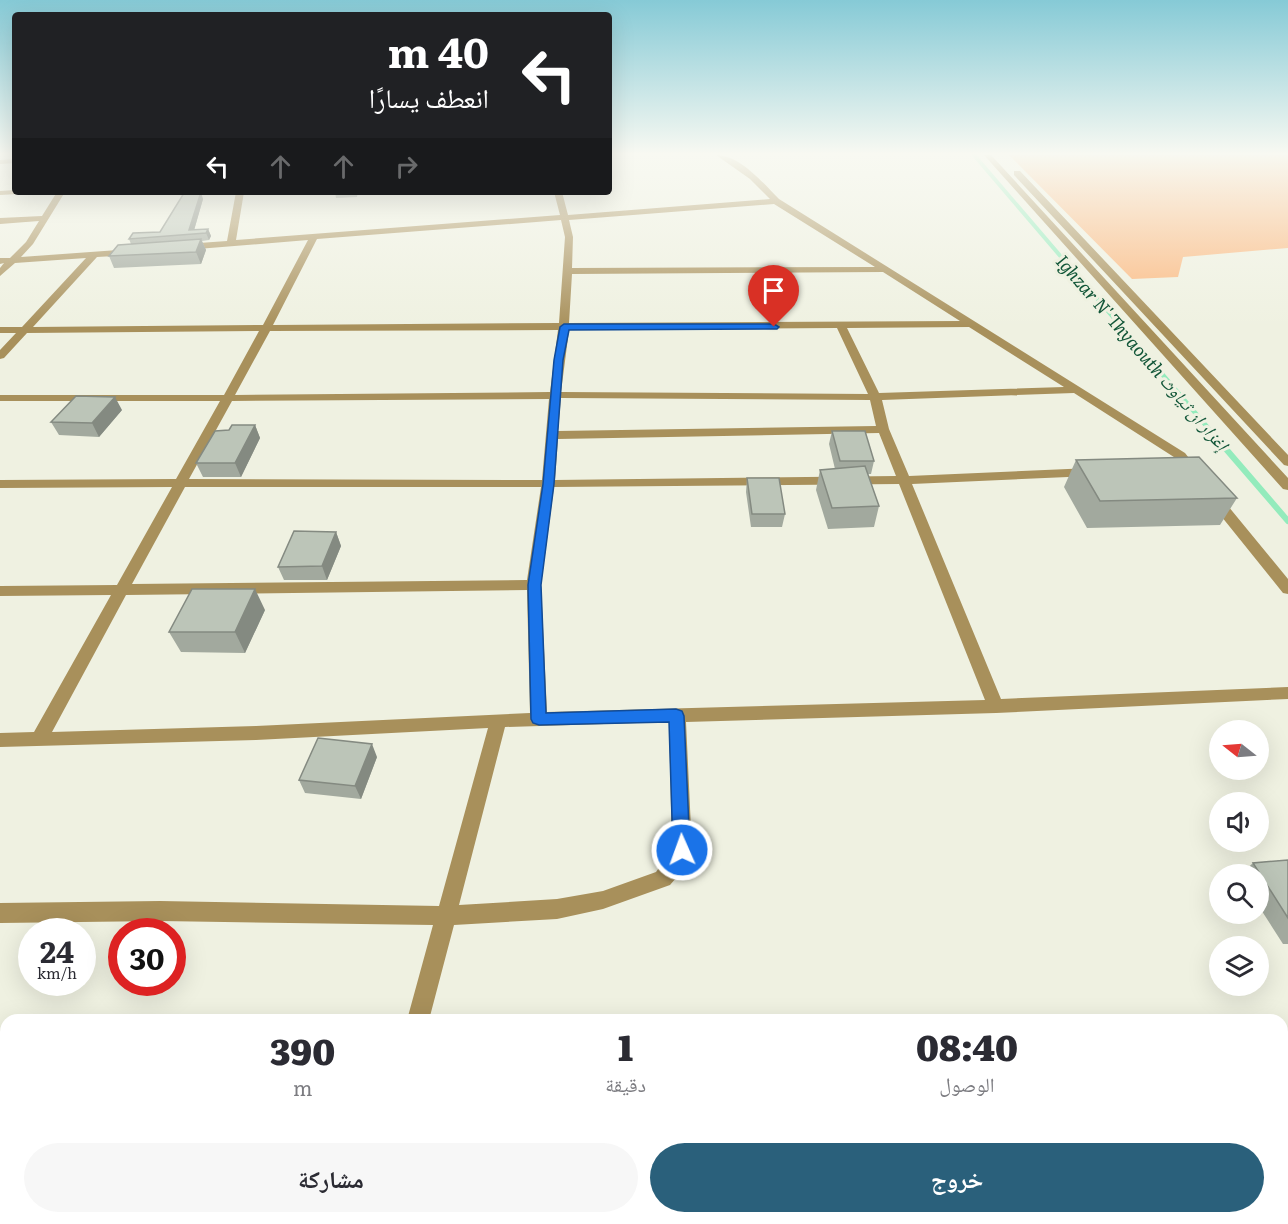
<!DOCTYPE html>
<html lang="ar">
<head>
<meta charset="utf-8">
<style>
  body { margin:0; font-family:Literata,"Noto Naskh Arabic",serif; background:#f7f7f7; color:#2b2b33; direction:rtl; height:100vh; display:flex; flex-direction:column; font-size:22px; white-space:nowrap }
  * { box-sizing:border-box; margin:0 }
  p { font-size:20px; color:#7c7c81 }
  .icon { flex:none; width:33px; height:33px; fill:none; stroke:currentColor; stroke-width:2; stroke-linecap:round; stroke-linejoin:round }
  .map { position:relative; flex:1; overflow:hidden; direction:ltr }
  .drawer { position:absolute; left:0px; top:1014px; width:1288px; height:210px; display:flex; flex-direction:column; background:#fff; border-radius:18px 18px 0 0; box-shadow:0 6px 24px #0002; direction:rtl }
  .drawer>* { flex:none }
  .top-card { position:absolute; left:12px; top:12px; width:600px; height:183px; border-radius:6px; box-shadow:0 6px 24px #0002; direction:rtl; background:#202124; color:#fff; overflow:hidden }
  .needle { width:39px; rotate:287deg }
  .controls { position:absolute; left:1209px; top:720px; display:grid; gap:12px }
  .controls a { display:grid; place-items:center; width:60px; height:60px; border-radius:50%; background:#fff; box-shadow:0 6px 24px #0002; font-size:30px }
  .speed { position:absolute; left:18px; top:918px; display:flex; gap:12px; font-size:30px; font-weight:700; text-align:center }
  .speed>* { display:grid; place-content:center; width:78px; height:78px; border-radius:50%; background:#fff; box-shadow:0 6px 24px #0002; line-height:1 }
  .speed small { font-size:15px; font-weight:400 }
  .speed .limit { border:9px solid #d22; background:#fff; color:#111 }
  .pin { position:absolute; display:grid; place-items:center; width:51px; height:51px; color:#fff; margin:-62px -26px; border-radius:50% 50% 50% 0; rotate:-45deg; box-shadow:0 0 6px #0007 }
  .pin .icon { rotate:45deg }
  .me { position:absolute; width:66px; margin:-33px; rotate:358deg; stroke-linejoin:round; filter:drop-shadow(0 0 4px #0008) }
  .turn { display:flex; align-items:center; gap:21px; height:126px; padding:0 24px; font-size:27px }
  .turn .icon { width:78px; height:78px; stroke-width:2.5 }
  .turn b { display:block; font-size:42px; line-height:51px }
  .lanes { display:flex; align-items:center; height:57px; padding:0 24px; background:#0003; justify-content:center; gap:30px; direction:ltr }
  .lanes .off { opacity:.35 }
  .eta { display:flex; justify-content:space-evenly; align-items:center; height:102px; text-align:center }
  .eta b { font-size:36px; font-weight:800; line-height:42px }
  .primary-button { display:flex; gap:12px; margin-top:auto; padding:12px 24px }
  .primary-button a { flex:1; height:69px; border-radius:36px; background:#2a607b; color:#fff; font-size:24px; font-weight:800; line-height:69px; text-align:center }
  .primary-button a+a { background:#f7f7f7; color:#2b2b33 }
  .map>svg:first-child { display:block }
  .green { fill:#fbb87f }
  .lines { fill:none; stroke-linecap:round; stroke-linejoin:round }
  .stream-far2 { stroke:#93ebbc; stroke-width:4 }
  .stream-far1 { stroke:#93ebbc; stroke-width:4.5 }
  .stream { stroke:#93ebbc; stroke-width:6 }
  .minor { fill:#a8905b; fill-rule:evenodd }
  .wall { fill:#a2a99e }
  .shaded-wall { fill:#848a81 }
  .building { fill:#bcc5b8; stroke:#848a81; stroke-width:1.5 }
  .route { fill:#1a73e8; stroke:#114b97; stroke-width:1.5 }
  .labels { text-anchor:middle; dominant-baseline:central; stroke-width:6; stroke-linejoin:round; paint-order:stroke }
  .far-water-label { font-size:18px; font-style:italic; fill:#125638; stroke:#eff1e1 }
</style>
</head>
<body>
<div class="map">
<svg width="1288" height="1224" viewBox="0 0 1288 1224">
  <rect width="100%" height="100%" fill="#eff1e1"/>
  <!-- green -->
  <path class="green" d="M 1009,155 L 1288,155 L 1288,248 L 1183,257 L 1178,277 L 1132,279 Z"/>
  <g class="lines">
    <!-- stream-far2 -->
    <path class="stream-far2" d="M 974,155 L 1080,279"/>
    <!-- stream-far1 -->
    <path class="stream-far1" d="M 1079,277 L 1215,436"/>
    <!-- stream -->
    <path class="stream" d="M 1213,434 L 1288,521"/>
    <!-- minor -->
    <path class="minor" d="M 716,155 C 740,155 763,183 779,199 L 1185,453 L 1200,472 L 1194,476 L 1190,475 L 1177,459 L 1074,393 L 882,400 L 889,429 L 909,476 L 1091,468 L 1097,472 L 1091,476 L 912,484 L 1001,699 L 1288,687 L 1288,699 L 996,713 L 686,722 L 692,850 L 682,871 L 670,885 L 603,909 L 557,919 L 454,925 L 429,1020 L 407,1020 L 433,925 L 160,921 L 0,923 L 0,903 L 160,901 L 439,906 L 488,728 L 256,740 L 0,747 L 0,733 L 34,732 L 111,595 L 0,596 L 0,586 L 117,585 L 172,487 L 0,488 L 0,480 L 176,479 L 220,401 L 0,401 L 0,395 L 224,395 L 259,331 L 27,333 L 4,358 L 0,359 L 0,350 L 16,333 L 0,333 L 0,327 L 22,327 L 86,258 L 15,263 L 0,276 L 0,268 L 4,263 L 0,264 L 0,258 L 10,258 L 26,242 L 39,221 L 0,224 L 0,218 L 42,216 L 57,192 L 65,192 L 33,244 L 21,257 L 132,249 L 136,252 L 132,255 L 97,257 L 33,327 L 263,325 L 308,240 L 185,250 L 181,247 L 185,244 L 227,241 L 236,192 L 244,192 L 236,240 L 560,215 L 554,192 L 562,192 L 568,215 L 770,199 L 750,179 ZM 774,204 L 875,267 L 572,268 L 573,237 L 569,220 ZM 561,220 L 565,237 L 559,323 L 273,325 L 317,239 ZM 883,272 L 960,321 L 569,323 L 572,274 ZM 969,327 L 1064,387 L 879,393 L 847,328 ZM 837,328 L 868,394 L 561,392 L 569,330 ZM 558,330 L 550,392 L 235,395 L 270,331 ZM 561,398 L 870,400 L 876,426 L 558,431 ZM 549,399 L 542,480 L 189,479 L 232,401 ZM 879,433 L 896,476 L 555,480 L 558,439 ZM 899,484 L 985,700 L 547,712 L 541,585 L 554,487 ZM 185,487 L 541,487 L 527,580 L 132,584 ZM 527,590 L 530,713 L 256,726 L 52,732 L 126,595 ZM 669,722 L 672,850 L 656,872 L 603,891 L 557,899 L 459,905 L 505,727 Z
      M 984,155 L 991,155 L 1288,478 L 1288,490 L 1283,489 Z
      M 15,159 L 15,163 L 0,164 L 0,160 Z
      M 1014,171 L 1020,171 L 1288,455 L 1288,466 L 1284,465 L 1014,175 Z
      M 15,190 L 15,192 L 19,192 L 18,194 L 0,195 L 0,191 Z
      M 1214,494 L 1219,495 L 1288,579 L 1288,594 L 1283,593 L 1209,501 L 1207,498 L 1209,495 Z
      M 6,1067 L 6,1089 L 0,1090 L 0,1068 Z
      M 354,1218 L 380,1218 L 379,1224 L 353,1224 Z"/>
  </g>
  <!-- wall -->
  <path class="wall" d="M 335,192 L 358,192 L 357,197 L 336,198 Z
    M 203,199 L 194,230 L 208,229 L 211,236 L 209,240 L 202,241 L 206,250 L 201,264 L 114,268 L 109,256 L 131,244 L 129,239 L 160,232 Z
    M 122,410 L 99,437 L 59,435 L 51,422 Z
    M 255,425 L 260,438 L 241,477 L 203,477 L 196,463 Z
    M 832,431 L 874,461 L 871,474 L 868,474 L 879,506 L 874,527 L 828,529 L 816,490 L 820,470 L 835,469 L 829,444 Z
    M 1076,460 L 1237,498 L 1220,525 L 1087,528 L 1064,487 Z
    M 747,478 L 785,514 L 782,527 L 751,527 L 746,492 Z
    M 336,532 L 341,546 L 327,580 L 284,580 L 278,567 Z
    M 265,610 L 245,653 L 181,652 L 169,632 Z
    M 377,757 L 361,799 L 305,793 L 299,780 Z
    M 1288,860 L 1288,944 L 1283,944 L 1258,905 L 1258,874 L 1241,874 L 1253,863 Z"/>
  <!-- shaded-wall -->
  <path class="shaded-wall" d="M 201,192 L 203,199 L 193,234 L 189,230 Z
    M 208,229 L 211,236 L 209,240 L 206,233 Z
    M 201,239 L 206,250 L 201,264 L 196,252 Z
    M 115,397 L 122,410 L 99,437 L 92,423 Z
    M 255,425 L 260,438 L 241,477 L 235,463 Z
    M 336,532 L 341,546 L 327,580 L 322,566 Z
    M 255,589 L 265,610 L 245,653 L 235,632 Z
    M 372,744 L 377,757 L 361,799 L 355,786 Z"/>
  <!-- building -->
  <path class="building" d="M 201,192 L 189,230 L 208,229 L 206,233 L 129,239 L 133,233 L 160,232 L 184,193 Z
    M 201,239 L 196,252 L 109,256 L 118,245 Z
    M 76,396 L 115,397 L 92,423 L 51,422 Z
    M 232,425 L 255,425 L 235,463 L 196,463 L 215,431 L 229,430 Z
    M 832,431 L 865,431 L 874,461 L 840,461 Z
    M 1199,457 L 1237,498 L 1100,501 L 1076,460 Z
    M 865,466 L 879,506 L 832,508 L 820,470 Z
    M 747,478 L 779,478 L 785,514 L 752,514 Z
    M 294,531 L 336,532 L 322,566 L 278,567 Z
    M 192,589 L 255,589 L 235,632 L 169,632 Z
    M 318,738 L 372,744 L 355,786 L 299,780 Z
    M 1288,860 L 1288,918 L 1253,863 Z"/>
  <!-- sky -->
  <linearGradient id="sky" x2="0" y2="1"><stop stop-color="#86cad6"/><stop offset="0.47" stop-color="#f8f9f2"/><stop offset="1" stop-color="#f8f9f2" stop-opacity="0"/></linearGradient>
  <rect width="1288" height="327" fill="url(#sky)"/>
  <!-- route -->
  <path class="route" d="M 774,324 L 779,327 L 777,329 L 569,330 L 563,360 L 554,484 L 541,585 L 546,713 L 676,709 L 682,711 L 684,716 L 690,850 L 688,855 L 682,857 L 675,855 L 673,850 L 669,722 L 539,725 L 533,723 L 531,719 L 528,585 L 543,484 L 554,360 L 560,327 L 564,324 Z"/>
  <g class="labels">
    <!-- far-water labels -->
    <g class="far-water-label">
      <text transform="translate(1143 352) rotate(49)">Ighzar N' Thyaouth إغزار ان ثياوث</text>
    </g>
  </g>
</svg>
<div class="controls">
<a><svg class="needle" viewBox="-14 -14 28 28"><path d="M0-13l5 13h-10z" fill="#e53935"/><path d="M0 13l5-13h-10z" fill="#7c7c81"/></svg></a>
<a><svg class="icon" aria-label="sound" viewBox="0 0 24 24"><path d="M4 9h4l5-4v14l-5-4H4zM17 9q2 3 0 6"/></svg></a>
<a><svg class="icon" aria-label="search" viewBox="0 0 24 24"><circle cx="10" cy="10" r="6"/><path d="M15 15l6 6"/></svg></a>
<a><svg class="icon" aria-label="layers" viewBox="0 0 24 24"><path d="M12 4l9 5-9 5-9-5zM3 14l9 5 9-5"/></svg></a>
</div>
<div class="speed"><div>24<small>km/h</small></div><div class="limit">30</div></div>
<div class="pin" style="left:774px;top:327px;background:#d93025"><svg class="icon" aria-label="arrive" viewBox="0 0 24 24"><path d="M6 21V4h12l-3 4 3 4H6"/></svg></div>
<svg class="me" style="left:682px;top:850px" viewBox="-20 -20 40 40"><circle r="17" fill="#1a73e8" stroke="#fff" stroke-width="3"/><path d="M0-11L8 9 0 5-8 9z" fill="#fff"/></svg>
<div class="top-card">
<div class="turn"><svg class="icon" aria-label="left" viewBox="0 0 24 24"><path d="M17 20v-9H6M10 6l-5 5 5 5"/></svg><div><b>40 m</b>انعطف يسارًا</div></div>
<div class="lanes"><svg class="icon" aria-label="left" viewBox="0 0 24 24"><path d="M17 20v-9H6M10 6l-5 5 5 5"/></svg><svg class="icon off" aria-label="ahead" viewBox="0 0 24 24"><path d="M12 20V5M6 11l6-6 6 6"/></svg><svg class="icon off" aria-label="ahead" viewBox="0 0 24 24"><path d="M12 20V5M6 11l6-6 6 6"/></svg><svg class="icon off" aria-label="right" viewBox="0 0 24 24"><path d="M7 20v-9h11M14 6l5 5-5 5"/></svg></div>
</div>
<section class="drawer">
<div class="eta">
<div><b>08:40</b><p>الوصول</p></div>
<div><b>1</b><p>دقيقة</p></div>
<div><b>390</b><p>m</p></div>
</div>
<div class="primary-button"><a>خروج</a><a>مشاركة</a></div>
</section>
</div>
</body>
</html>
